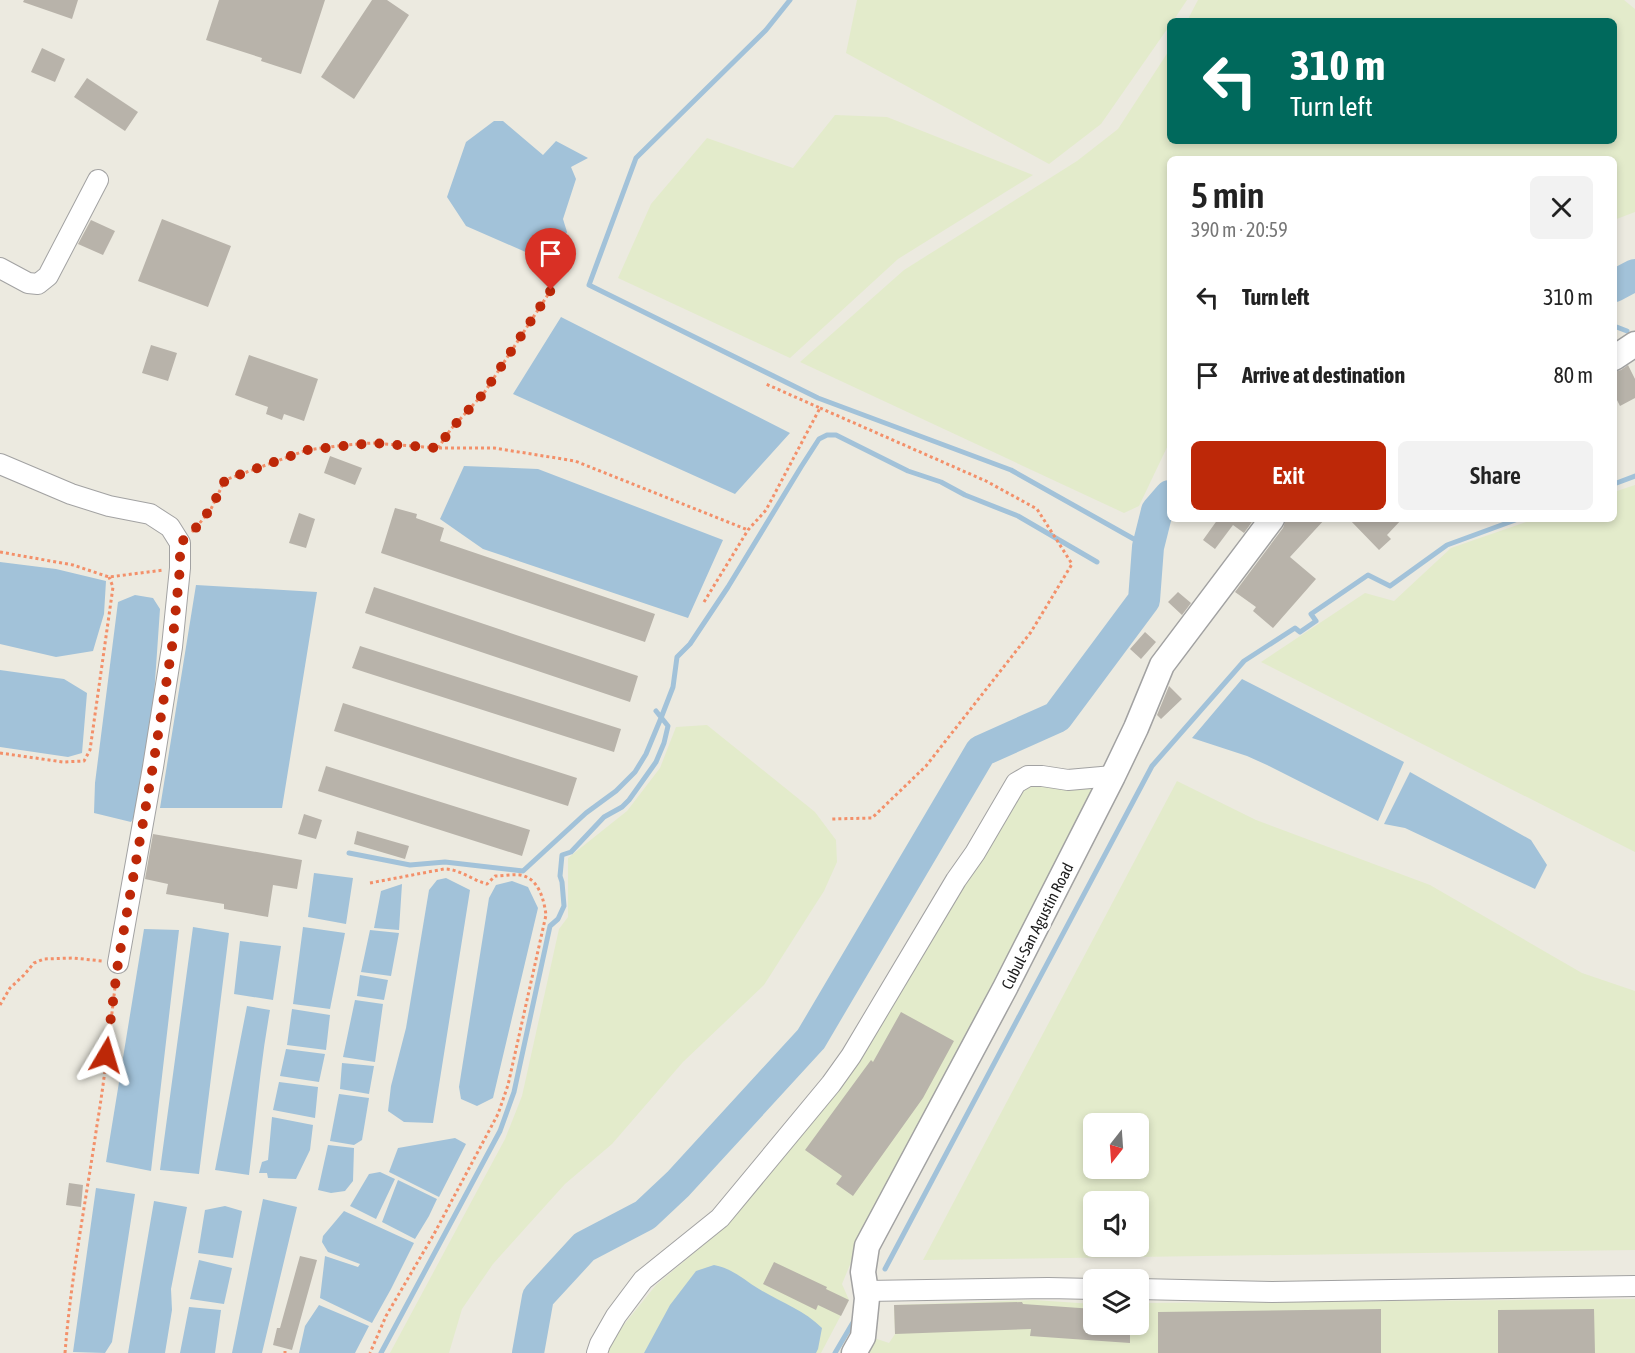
<!DOCTYPE html>
<html lang="en">
<head>
<meta charset="utf-8">
<style>
  body { margin:0; font-family:"Asap Condensed",sans-serif; background:#f2f2f2; color:#222; height:100vh; display:flex; flex-direction:column; font-size:22px; white-space:nowrap }
  * { box-sizing:border-box; margin:0 }
  p { font-size:20px; color:#767676 }
  .icon { flex:none; width:33px; height:33px; fill:none; stroke:currentColor; stroke-width:2; stroke-linecap:round; stroke-linejoin:round }
  .map { position:relative; flex:1; overflow:hidden }
  .sheet { position:absolute; left:1167px; top:156px; width:450px; height:366px; display:flex; flex-direction:column; background:#fff; border-radius:9px; box-shadow:0 3px 9px #0003 }
  .sheet>* { flex:none }
  .banner { position:absolute; left:1167px; top:18px; width:450px; height:126px; border-radius:9px; box-shadow:0 3px 9px #0003; background:#00695c; color:#fff; overflow:hidden }
  .needle { width:39px; rotate:197deg }
  .tools { position:absolute; left:1083px; top:1113px; display:grid; gap:12px }
  .tools a { display:grid; place-items:center; width:66px; height:66px; border-radius:9px; background:#fff; box-shadow:0 3px 9px #0003; font-size:30px }
  .pin { position:absolute; display:grid; place-items:center; width:51px; height:51px; color:#fff; margin:-62px -26px; border-radius:50% 50% 50% 0; rotate:-45deg; box-shadow:0 0 6px #0007 }
  .pin .icon { rotate:45deg }
  .me { position:absolute; width:66px; margin:-33px; rotate:7deg; stroke-linejoin:round; filter:drop-shadow(0 0 4px #0008) }
  .turn { display:flex; align-items:center; gap:21px; height:126px; padding:0 24px; font-size:27px }
  .turn .icon { width:78px; height:78px; stroke-width:2.5 }
  .turn b { display:block; font-size:42px; line-height:51px }
  .round { display:grid; place-items:center; flex:none; width:63px; height:63px; border-radius:9px; background:#f2f2f2 }
  .summary { display:flex; align-items:center; justify-content:space-between; height:102px; padding:0 24px }
  h1 { font-size:36px; font-weight:600; line-height:45px }
  .action { display:flex; gap:12px; margin-top:auto; padding:12px 24px }
  .action a { flex:1; height:69px; border-radius:9px; background:#bd2808; color:#fff; font-size:24px; font-weight:600; line-height:69px; text-align:center }
  .action a+a { background:#f2f2f2; color:#222 }
  ul { padding:0; list-style:none }
  li { display:flex; align-items:center; gap:18px; height:78px; padding:0 24px }
  li div { flex:1 }
  li b { display:block; font-size:22px }
  li em { font-style:normal }
  .map>svg:first-child { display:block }
  .farmland { fill:#e3ebcb; fill-rule:evenodd }
  .water { fill:#a2c2d9 }
  .lines { fill:none; stroke-linecap:round; stroke-linejoin:round }
  .stream { stroke:#a2c2d9; stroke-width:5 }
  .river { stroke:#a2c2d9; stroke-width:32 }
  .building { fill:#b8b3aa }
  .minor-casing { stroke:#a2a2a2; stroke-width:22 }
  .tertiary-casing { stroke:#a2a2a2; stroke-width:27 }
  .path { stroke:#f3906a; stroke-width:3; stroke-dasharray:3 3; stroke-linecap:butt }
  .minor { stroke:#fff; stroke-width:20 }
  .tertiary { stroke:#fff; stroke-width:24 }
  .route { stroke:#bd2808; stroke-width:10; stroke-dasharray:0 18 }
  .labels { text-anchor:middle; dominant-baseline:central; stroke-width:6; stroke-linejoin:round; paint-order:stroke }
  .street-label { font-size:16px; fill:#1b1b1b; stroke:#fff }
</style>
</head>
<body>
<div class="map">
<svg width="1635" height="1353" viewBox="0 0 1635 1353">
  <rect width="100%" height="100%" fill="#eceae0"/>
  <!-- farmland -->
  <path class="farmland" d="M 857,0 L 1187,0 L 1173,21 L 1170,21 L 1170,25 L 1101,124 L 1049,164 L 846,53 Z
    M 1198,0 L 1624,0 L 1635,9 L 1635,212 L 1614,220 L 1614,159 L 1170,159 L 1170,441 L 1139,506 L 1124,513 L 800,362 L 904,270 L 1077,161 L 1118,129 L 1170,49 L 1170,141 L 1614,141 L 1614,21 L 1187,21 Z
    M 835,115 L 887,117 L 1033,175 L 898,259 L 790,358 L 618,278 L 651,204 L 707,138 L 793,168 Z
    M 1635,485 L 1635,852 L 1261,662 L 1365,593 L 1394,601 L 1451,548 L 1535,519 L 1614,519 L 1614,492 Z
    M 707,725 L 815,812 L 836,840 L 837,862 L 824,891 L 764,985 L 683,1062 L 612,1144 L 565,1184 L 493,1264 L 462,1309 L 449,1353 L 390,1353 L 505,1139 L 522,1096 L 559,929 L 568,917 L 568,858 L 627,811 L 660,768 L 676,727 Z
    M 1177,781 L 1256,820 L 1430,885 L 1582,973 L 1635,991 L 1635,1250 L 923,1260 ZM 1094,1124 L 1138,1124 L 1138,1168 L 1094,1168 ZM 1094,1202 L 1138,1202 L 1138,1246 L 1094,1246 Z
    M 1031,784 L 1089,786 L 1095,796 L 1045,884 L 974,1029 L 854,1255 L 842,1284 L 849,1300 L 821,1353 L 606,1353 L 622,1327 L 656,1285 L 727,1225 L 831,1097 L 995,828 L 1026,788 Z
    M 1635,1299 L 1635,1353 L 863,1353 L 874,1338 L 889,1343 L 895,1334 L 894,1305 L 1034,1300 L 1093,1304 L 1094,1324 L 1138,1324 L 1139,1303 Z"/>
  <!-- water -->
  <path class="water" d="M 494,121 L 503,121 L 543,155 L 556,141 L 588,158 L 571,167 L 576,179 L 563,219 L 567,232 L 557,254 L 537,257 L 466,226 L 447,197 L 466,142 Z
    M 561,317 L 790,433 L 735,494 L 513,394 Z
    M 464,466 L 538,469 L 723,540 L 688,618 L 483,549 L 440,519 Z
    M 0,562 L 56,569 L 106,581 L 104,614 L 93,651 L 56,657 L 0,644 Z
    M 196,585 L 317,592 L 282,808 L 160,808 Z
    M 135,595 L 153,598 L 160,609 L 154,696 L 137,813 L 131,822 L 94,813 L 95,783 L 118,602 Z
    M 0,670 L 64,679 L 87,693 L 82,753 L 68,757 L 0,747 Z
    M 1242,679 L 1404,762 L 1378,821 L 1267,765 L 1247,756 L 1192,738 Z
    M 1410,772 L 1531,840 L 1547,865 L 1535,889 L 1405,828 L 1384,824 Z
    M 314,873 L 353,878 L 346,924 L 308,917 Z
    M 446,878 L 470,890 L 433,1123 L 404,1122 L 388,1111 L 391,1086 L 406,1028 L 429,890 L 437,880 Z
    M 512,881 L 528,887 L 538,908 L 493,1098 L 477,1106 L 461,1099 L 459,1087 L 489,898 L 496,885 Z
    M 402,884 L 399,930 L 374,928 L 381,891 Z
    M 193,927 L 229,933 L 199,1174 L 160,1170 Z
    M 303,927 L 345,933 L 330,1009 L 293,1004 Z
    M 144,929 L 179,930 L 151,1171 L 106,1162 Z
    M 370,930 L 399,933 L 391,976 L 361,972 Z
    M 240,941 L 281,946 L 273,1000 L 234,994 Z
    M 360,975 L 388,980 L 384,1000 L 357,996 Z
    M 355,1000 L 383,1004 L 375,1062 L 343,1057 Z
    M 247,1006 L 270,1010 C 260,1065 256,1120 249,1175 L 215,1170 Z
    M 292,1009 L 330,1015 L 326,1050 L 287,1045 Z
    M 286,1049 L 325,1054 L 319,1082 L 280,1076 Z
    M 342,1063 L 374,1066 L 369,1094 L 340,1089 Z
    M 279,1082 L 318,1087 L 315,1118 L 273,1110 Z
    M 339,1094 L 369,1098 L 362,1140 L 354,1145 L 330,1141 Z
    M 272,1117 L 313,1125 L 310,1150 L 296,1179 L 268,1178 L 267,1173 L 259,1173 L 262,1162 L 268,1160 Z
    M 455,1138 L 466,1144 L 439,1197 L 389,1172 L 398,1148 Z
    M 328,1145 L 354,1148 L 353,1181 L 345,1191 L 331,1193 L 318,1190 Z
    M 380,1172 L 395,1179 L 376,1219 L 350,1206 L 369,1174 Z
    M 398,1180 L 437,1199 L 429,1216 L 415,1239 L 382,1222 Z
    M 96,1188 L 135,1194 L 112,1342 L 105,1353 L 73,1352 Z
    M 263,1199 L 297,1207 L 262,1353 L 232,1353 Z
    M 154,1201 L 187,1207 L 171,1289 L 172,1310 L 165,1353 L 128,1353 Z
    M 225,1206 L 242,1211 L 233,1258 L 198,1253 L 205,1210 Z
    M 344,1211 L 414,1243 L 391,1289 L 372,1323 L 320,1298 L 325,1256 L 358,1267 L 360,1264 L 328,1252 L 322,1242 L 323,1236 Z
    M 199,1260 L 232,1268 L 224,1304 L 190,1299 Z
    M 714,1265 C 732,1268 744,1280 759,1289 C 780,1302 804,1310 822,1328 L 818,1349 L 816,1353 L 644,1353 L 670,1305 L 696,1271 Z
    M 319,1305 L 369,1326 L 355,1353 L 299,1353 L 305,1326 Z
    M 189,1307 L 221,1310 L 215,1353 L 180,1353 Z"/>
  <g class="lines">
    <!-- stream -->
    <path class="stream" d="M 790,0 L 766,30 L 636,158 L 589,285 L 818,398 L 1011,470 L 1148,547
      M 1614,326 L 1627,331
      M 1614,484 L 1635,476
      M 349,853 L 410,865 L 445,862 L 523,871 L 586,813 L 616,791 L 635,772 L 646,754 L 661,718 L 673,687 L 677,657 L 690,644 L 728,587 L 801,467 L 819,439 L 827,435 L 836,435 L 908,471 L 941,482 L 965,495 L 1018,516 L 1097,562
      M 885,1269 L 1152,766 L 1244,661 L 1295,628 L 1300,632 L 1316,621 L 1311,614 L 1368,575 L 1390,586 L 1447,545 L 1518,519
      M 381,1353 L 500,1131 L 514,1092 L 550,926 L 558,919 L 564,906 L 562,882 L 560,876 L 562,855 L 571,852 L 604,817 L 622,807 L 629,800 L 656,762 L 664,743 L 668,726 L 656,711
      M 835,1353 L 855,1319"/>
    <!-- river -->
    <path class="river" d="M 1614,286 L 1635,275
      M 528,1353 L 538,1297 L 584,1247 L 645,1215 L 678,1184 L 811,1039 L 981,751 L 1057,717 L 1144,600 L 1148,547 L 1157,511 L 1170,496"/>
  </g>
  <!-- building -->
  <path class="building" d="M 24,0 L 78,0 L 72,19 L 23,2 Z
    M 219,0 L 325,0 L 301,74 L 261,61 L 262,58 L 206,40 Z
    M 372,0 L 387,0 L 409,15 L 354,99 L 321,77 Z
    M 42,48 L 65,59 L 55,82 L 31,72 Z
    M 87,78 L 138,112 L 125,131 L 74,97 Z
    M 162,219 L 231,246 L 208,307 L 138,281 Z
    M 91,220 L 115,231 L 103,255 L 78,244 Z
    M 151,345 L 177,353 L 168,381 L 142,373 Z
    M 249,355 L 318,379 L 304,421 L 284,414 L 282,420 L 266,414 L 268,407 L 235,395 Z
    M 1628,365 L 1635,379 L 1635,398 L 1620,406 L 1614,394 L 1614,372 L 1621,370 Z
    M 330,456 L 362,468 L 355,485 L 324,473 Z
    M 395,508 L 417,514 L 416,518 L 444,528 L 440,541 L 655,614 L 645,642 L 381,553 Z
    M 299,513 L 315,519 L 306,548 L 289,543 Z
    M 1218,519 L 1254,519 L 1244,533 L 1233,525 L 1215,549 L 1203,540 Z
    M 1286,519 L 1325,519 L 1290,557 L 1316,579 L 1273,628 L 1253,611 L 1256,607 L 1235,592 L 1283,528 Z
    M 1349,519 L 1402,519 L 1387,535 L 1391,539 L 1379,550 Z
    M 374,587 L 638,676 L 630,702 L 365,613 Z
    M 1178,592 L 1191,603 L 1182,615 L 1168,602 Z
    M 1145,632 L 1156,642 L 1141,659 L 1130,649 Z
    M 360,646 L 621,729 L 614,752 L 352,668 Z
    M 1169,686 L 1182,699 L 1161,719 L 1157,715 Z
    M 343,703 L 577,778 L 568,806 L 334,731 Z
    M 326,766 L 530,830 L 522,856 L 318,791 Z
    M 304,814 L 322,820 L 316,839 L 298,834 Z
    M 357,831 L 409,846 L 405,859 L 354,844 Z
    M 153,834 L 302,860 L 297,889 L 273,885 L 268,917 L 224,909 L 224,904 L 166,894 L 168,884 L 145,879 Z
    M 901,1012 L 954,1041 L 923,1098 L 853,1196 L 836,1184 L 842,1176 L 805,1150 L 871,1060 L 873,1062 Z
    M 69,1183 L 83,1185 L 81,1207 L 66,1205 Z
    M 300,1256 L 317,1260 L 292,1350 L 273,1345 L 277,1328 L 280,1328 Z
    M 774,1262 L 827,1287 L 826,1289 L 849,1300 L 841,1316 L 818,1305 L 816,1310 L 763,1284 Z
    M 1022,1302 L 1023,1304 L 1094,1309 L 1094,1324 L 1130,1324 L 1130,1343 L 1030,1336 L 1031,1329 L 895,1334 L 894,1305 Z
    M 1381,1309 L 1381,1353 L 1158,1353 L 1158,1312 Z
    M 1594,1309 L 1595,1353 L 1498,1353 L 1498,1310 Z"/>
  <g class="lines">
    <defs>
      <path id="minor" d="M 0,268 L 28,283 L 38,284 L 48,276 L 98,180
        M 0,464 L 71,494 L 109,506 L 150,514 L 170,527 L 180,543 L 180,568 L 172,647 L 153,767 L 118,963
        M 1138,1289 L 1272,1292 L 1635,1286
        M 866,1291 L 1048,1288 L 1094,1289
        M 597,1353 L 600,1344 L 616,1316 L 643,1280 L 720,1218 L 831,1084 L 851,1056 L 956,880 L 975,853 L 1016,783 L 1028,776 L 1042,776 L 1068,780 L 1113,776"/>
      <path id="tertiary" d="M 1614,358 L 1635,344
        M 854,1353 L 863,1337 L 867,1298 L 863,1272 L 867,1246 L 1005,988 L 1113,776 L 1136,728 L 1162,665 L 1272,519"/>
    </defs>
    <!-- minor casing -->
    <use href="#minor" class="minor-casing"/>
    <!-- tertiary casing -->
    <use href="#tertiary" class="tertiary-casing"/>
    <!-- path -->
    <path class="path" d="M 820,408 L 986,481 L 1037,509 L 1072,564 L 1031,632 L 926,766 L 872,818 L 831,819
      M 438,448 L 451,429 L 484,393 L 551,290
      M 192,532 L 210,511 L 225,480 L 307,450 L 345,445 L 372,443 L 438,448 L 494,448 L 575,461 L 748,530
      M 0,552 L 73,565 L 109,577 L 164,570
      M 704,602 L 748,530 L 766,510 L 820,408 L 766,384
      M 0,753 L 63,762 L 84,761 L 90,750 L 113,587 L 109,577
      M 370,883 L 444,869 C 460,869 472,880 487,884 L 495,876 C 503,876 512,874 520,875 C 539,878 544,900 546,915 L 508,1085 L 498,1114 L 434,1234 L 386,1316 L 370,1353
      M 0,1005 L 10,988 L 24,975 L 34,963 L 44,959 L 73,958 L 102,961
      M 65,1353 C 71,1276 86,1201 97,1125 C 105,1077 110,1028 116,979
      M 285,1353 L 285,1351"/>
    <!-- minor -->
    <use href="#minor" class="minor"/>
    <!-- tertiary -->
    <use href="#tertiary" class="tertiary"/>
  </g>
  <g class="lines">
    <!-- route -->
    <path class="route" d="M 106,1055 L 118,963 L 153,766 L 172,647 L 180,568 L 180,543 C 202,525 213,506 225,480 L 307,450 L 372,443 L 438,448 L 451,429 L 484,393 L 551,290"/>
  </g>
  <g class="labels">
    <!-- street labels -->
    <g class="street-label">
      <text transform="translate(1037 926) rotate(-63)">Cubul-San Agustin Road</text>
    </g>
  </g>
</svg>
<div class="tools">
<a><svg class="needle" viewBox="-14 -14 28 28"><path d="M0-13l5 13h-10z" fill="#e53935"/><path d="M0 13l5-13h-10z" fill="#767676"/></svg></a>
<a><svg class="icon" aria-label="sound" viewBox="0 0 24 24"><path d="M4 9h4l5-4v14l-5-4H4zM17 9q2 3 0 6"/></svg></a>
<a><svg class="icon" aria-label="layers" viewBox="0 0 24 24"><path d="M12 4l9 5-9 5-9-5zM3 14l9 5 9-5"/></svg></a>
</div>
<div class="pin" style="left:551px;top:290px;background:#d93025"><svg class="icon" aria-label="arrive" viewBox="0 0 24 24"><path d="M6 21V4h12l-3 4 3 4H6"/></svg></div>
<svg class="me" style="left:106px;top:1055px" viewBox="-20 -20 40 40"><path d="M0-17L14 15 0 8-14 15z" fill="#bd2808" stroke="#fff" stroke-width="4"/></svg>
<div class="banner">
<div class="turn"><svg class="icon" aria-label="left" viewBox="0 0 24 24"><path d="M17 20v-9H6M10 6l-5 5 5 5"/></svg><div><b>310 m</b>Turn left</div></div>
</div>
<section class="sheet">
<div class="summary"><div><h1>5 min</h1><p>390 m · 20:59</p></div><a class="round"><svg class="icon" aria-label="close" viewBox="0 0 24 24"><path d="M6 6l12 12M18 6L6 18"/></svg></a></div>
<ul>
<li><svg class="icon" aria-label="left" viewBox="0 0 24 24"><path d="M17 20v-9H6M10 6l-5 5 5 5"/></svg><div><b>Turn left</b></div><em>310 m</em></li>
<li><svg class="icon" aria-label="arrive" viewBox="0 0 24 24"><path d="M6 21V4h12l-3 4 3 4H6"/></svg><div><b>Arrive at destination</b></div><em>80 m</em></li>
</ul>
<div class="action"><a>Exit</a><a>Share</a></div>
</section>
</div>
</body>
</html>
